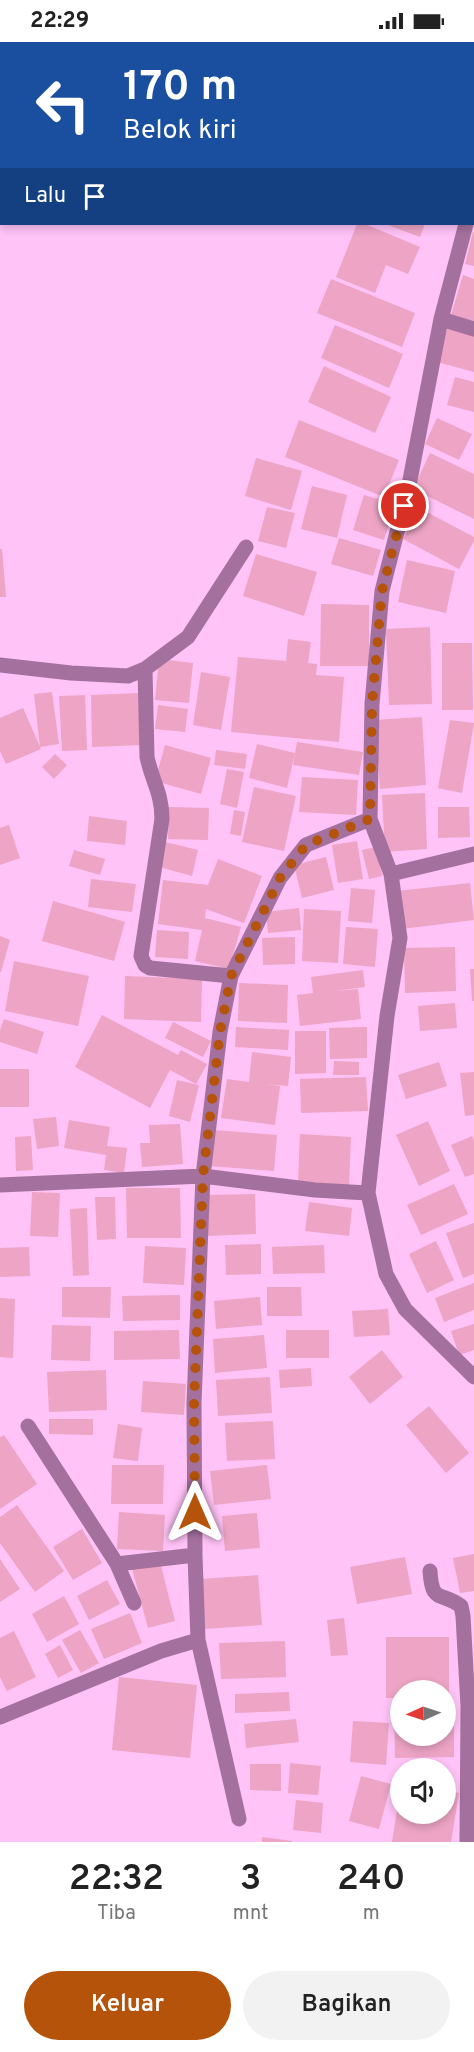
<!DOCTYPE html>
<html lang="id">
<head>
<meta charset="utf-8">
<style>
  body { margin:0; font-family:Overpass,sans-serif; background:#f2f2f2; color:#222; height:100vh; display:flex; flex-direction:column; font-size:22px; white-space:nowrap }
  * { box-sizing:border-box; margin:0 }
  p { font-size:20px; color:#767676 }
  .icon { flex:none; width:33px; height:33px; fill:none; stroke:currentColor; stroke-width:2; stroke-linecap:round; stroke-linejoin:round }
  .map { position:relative; height:1800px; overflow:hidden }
  .side { display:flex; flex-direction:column; background:#fff; flex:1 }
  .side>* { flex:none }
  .top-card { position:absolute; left:0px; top:0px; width:474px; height:183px; box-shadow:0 3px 9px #0003; background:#1a4fa0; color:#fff; overflow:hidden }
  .needle { width:39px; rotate:267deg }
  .controls { position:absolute; left:390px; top:1638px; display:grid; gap:12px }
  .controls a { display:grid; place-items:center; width:66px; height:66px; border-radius:50%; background:#fff; box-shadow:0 3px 9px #0003; font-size:30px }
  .pin { position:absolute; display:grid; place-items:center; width:51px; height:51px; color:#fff; margin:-26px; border:3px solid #fff; border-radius:50%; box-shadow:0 2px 6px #0007 }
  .me { position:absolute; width:66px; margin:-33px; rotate:0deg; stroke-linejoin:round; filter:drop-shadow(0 0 4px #0008) }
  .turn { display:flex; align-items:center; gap:21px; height:126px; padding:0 24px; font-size:27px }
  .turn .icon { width:78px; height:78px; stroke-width:2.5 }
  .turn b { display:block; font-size:42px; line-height:51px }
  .then { display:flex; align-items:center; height:57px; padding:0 24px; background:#0003; gap:12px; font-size:22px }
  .eta { display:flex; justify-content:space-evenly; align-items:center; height:102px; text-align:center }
  .eta b { font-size:36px; font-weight:600; line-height:42px }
  .cta { display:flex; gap:12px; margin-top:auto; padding:12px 24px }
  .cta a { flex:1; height:69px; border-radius:36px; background:#b45309; color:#fff; font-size:24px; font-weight:600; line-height:69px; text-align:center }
  .cta a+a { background:#f2f2f2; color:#222 }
  .status { display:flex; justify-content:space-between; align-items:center; height:42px; padding:0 30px; background:#fff; direction:ltr }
  .status svg { height:16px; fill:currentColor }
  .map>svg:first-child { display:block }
  .building { fill:#eda4c5 }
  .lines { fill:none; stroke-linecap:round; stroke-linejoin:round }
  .minor { stroke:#a4709e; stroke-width:15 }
  .route { stroke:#b45309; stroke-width:10; stroke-dasharray:0 18 }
</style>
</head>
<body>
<div class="status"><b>22:29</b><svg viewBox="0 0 49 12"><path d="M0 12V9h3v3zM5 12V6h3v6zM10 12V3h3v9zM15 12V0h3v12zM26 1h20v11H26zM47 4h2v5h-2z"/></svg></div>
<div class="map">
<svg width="474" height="1800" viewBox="0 0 474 1800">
  <rect width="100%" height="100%" fill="#ffc3f7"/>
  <!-- building -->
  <path class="building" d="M 357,182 L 365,182 L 420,205 L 408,232 L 386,223 L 375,251 L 336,235 Z
    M 385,182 L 425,182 L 420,195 Z
    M 473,190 L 474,190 L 474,224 L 465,222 Z
    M 463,233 L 474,237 L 474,280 L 451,273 Z
    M 331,237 L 415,271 L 402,305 L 317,271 Z
    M 335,283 L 403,312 L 389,346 L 321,316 Z
    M 447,285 L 474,293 L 474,330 L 437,320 Z
    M 324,324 L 391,355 L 375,391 L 308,360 Z
    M 455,335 L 474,340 L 474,370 L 447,363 Z
    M 437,376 L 472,392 L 459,418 L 425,402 Z
    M 299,378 L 399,418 L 384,455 L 285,415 Z
    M 430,411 L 474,432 L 474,477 L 413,447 Z
    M 256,416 L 302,429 L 291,468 L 245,454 Z
    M 312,444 L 347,453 L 337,496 L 301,487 Z
    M 364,453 L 395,462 L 384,498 L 353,488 Z
    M 267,465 L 295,471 L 286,506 L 258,499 Z
    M 419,466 L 474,495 L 474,499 L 459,527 L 403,497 Z
    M 339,496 L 381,508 L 373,534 L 331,522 Z
    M 0,507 L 2,507 L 6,555 L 0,555 Z
    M 256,512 L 317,530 L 304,574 L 243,554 Z
    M 407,518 L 455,529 L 446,571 L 398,560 Z
    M 321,562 L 369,563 L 369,624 L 320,624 Z
    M 430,585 L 432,662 L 389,663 L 386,587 Z
    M 288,597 L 311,600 L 308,621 L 317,622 L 316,633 L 344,635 L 339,700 L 231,690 L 238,615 L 286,619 Z
    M 442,601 L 472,601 L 473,668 L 442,668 Z
    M 159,617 L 193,621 L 189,661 L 155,658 Z
    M 201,630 L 230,635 L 221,688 L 193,683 Z
    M 52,650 L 59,702 L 40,705 L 34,652 Z
    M 140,651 L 142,703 L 92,705 L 91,653 Z
    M 85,653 L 87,708 L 62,709 L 59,654 Z
    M 158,663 L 188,667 L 185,690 L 155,687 Z
    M 23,666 L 41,707 L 6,722 L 0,709 L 0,676 Z
    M 422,675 L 426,743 L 380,747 L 375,678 Z
    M 450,678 L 474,681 L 462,751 L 438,746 Z
    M 297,700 L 363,710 L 359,733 L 293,723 Z
    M 257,702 L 295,711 L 287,746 L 249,736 Z
    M 165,703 L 211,716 L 201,752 L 155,739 Z
    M 216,708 L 247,712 L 245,727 L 214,723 Z
    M 55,712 L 67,723 L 54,737 L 42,725 Z
    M 227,727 L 244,730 L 237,766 L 220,762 Z
    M 302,735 L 358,738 L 356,773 L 299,770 Z
    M 254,745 L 296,754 L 284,809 L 242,800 Z
    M 425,751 L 427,807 L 385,810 L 382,753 Z
    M 169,765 L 209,766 L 208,798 L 168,797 Z
    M 438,765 L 469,765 L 470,795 L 438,796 Z
    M 234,768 L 245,770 L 241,794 L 230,792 Z
    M 89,774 L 127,779 L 125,803 L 87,799 Z
    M 9,783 L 20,816 L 0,823 L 0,786 Z
    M 357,799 L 363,837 L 338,841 L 332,803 Z
    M 165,800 L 198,808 L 192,834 L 159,825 Z
    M 376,805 L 382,834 L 369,837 L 362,808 Z
    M 74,808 L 105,817 L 100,833 L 69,824 Z
    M 326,815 L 334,848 L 302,856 L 294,823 Z
    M 218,817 L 262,834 L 244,881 L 206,867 L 205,876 L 241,885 L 229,927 L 195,919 L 202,888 L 158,882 L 163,838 L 208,843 Z
    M 91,837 L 136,842 L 132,870 L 88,865 Z
    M 470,841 L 474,878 L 402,887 L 397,849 Z
    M 351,846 L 375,848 L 372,881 L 348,879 Z
    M 53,859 L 125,880 L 114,919 L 42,899 Z
    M 299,866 L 301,888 L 268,891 L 266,870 Z
    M 304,867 L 341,869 L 338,921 L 302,919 Z
    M 346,885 L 378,887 L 375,925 L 343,922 Z
    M 157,888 L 189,890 L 188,917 L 155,915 Z
    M 0,894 L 10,898 L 1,930 L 0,930 Z
    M 295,895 L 295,922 L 263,923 L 262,896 Z
    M 455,905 L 456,949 L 405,951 L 404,906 Z
    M 14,919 L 89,934 L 78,984 L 5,969 Z
    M 470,927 L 474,927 L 474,959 L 472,959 Z
    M 363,928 L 365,945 L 335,949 L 358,947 L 361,977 L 300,984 L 297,953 L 313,951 L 311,935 Z
    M 125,934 L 202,937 L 201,980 L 124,977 Z
    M 239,941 L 288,943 L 287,981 L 238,979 Z
    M 455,961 L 457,986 L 420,989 L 418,964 Z
    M 102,973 L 178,1013 L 181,1008 L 207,1022 L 196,1042 L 170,1028 L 150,1066 L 75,1025 Z
    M 4,977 L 44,990 L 37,1012 L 0,1000 L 0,988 Z
    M 173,980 L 211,999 L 203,1015 L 165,996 Z
    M 236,985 L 289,988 L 288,1008 L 235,1005 Z
    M 367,985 L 367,1016 L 330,1017 L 329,986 Z
    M 295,989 L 326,989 L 326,1031 L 295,1032 Z
    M 252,1010 L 291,1015 L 288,1044 L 265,1042 L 280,1044 L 275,1083 L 221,1076 L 227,1037 L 249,1040 Z
    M 334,1019 L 359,1020 L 359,1033 L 333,1033 Z
    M 439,1020 L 447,1044 L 406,1057 L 398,1033 Z
    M 0,1027 L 29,1027 L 29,1065 L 0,1065 Z
    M 474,1030 L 474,1073 L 465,1074 L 460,1031 Z
    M 366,1035 L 368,1069 L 301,1071 L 300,1037 Z
    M 177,1038 L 199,1043 L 190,1080 L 169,1074 Z
    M 56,1075 L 59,1104 L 37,1107 L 33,1077 Z
    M 69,1078 L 110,1085 L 107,1104 L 127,1106 L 124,1131 L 104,1128 L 106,1113 L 64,1106 Z
    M 428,1079 L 450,1129 L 419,1144 L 396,1093 Z
    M 180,1082 L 183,1122 L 142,1125 L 140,1101 L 150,1101 L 149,1083 Z
    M 213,1088 L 277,1093 L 274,1129 L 209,1124 Z
    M 300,1092 L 351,1095 L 349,1143 L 298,1140 Z
    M 31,1094 L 33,1128 L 16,1129 L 15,1095 Z
    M 472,1094 L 474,1099 L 474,1132 L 465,1135 L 451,1103 Z
    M 454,1142 L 468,1172 L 421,1193 L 407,1163 Z
    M 126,1146 L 180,1146 L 181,1196 L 127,1196 Z
    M 32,1150 L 60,1151 L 58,1195 L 30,1194 Z
    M 255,1152 L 256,1192 L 206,1194 L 206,1153 Z
    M 95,1155 L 115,1155 L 116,1197 L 97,1198 Z
    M 309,1160 L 352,1166 L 349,1194 L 305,1189 Z
    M 87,1166 L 89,1233 L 73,1234 L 70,1167 Z
    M 474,1181 L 474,1232 L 463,1236 L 446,1191 Z
    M 436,1199 L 454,1238 L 427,1251 L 409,1212 Z
    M 261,1202 L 261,1232 L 226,1233 L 225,1203 Z
    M 324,1203 L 325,1231 L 273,1232 L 272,1205 Z
    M 145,1204 L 186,1206 L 184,1243 L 143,1241 Z
    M 29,1205 L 30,1234 L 0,1235 L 0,1206 Z
    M 474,1241 L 474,1268 L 444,1280 L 435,1256 Z
    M 62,1245 L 111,1245 L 110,1276 L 62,1275 Z
    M 267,1245 L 301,1245 L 302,1274 L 267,1274 Z
    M 180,1253 L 180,1278 L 123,1279 L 122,1254 Z
    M 260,1255 L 262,1283 L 216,1287 L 214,1259 Z
    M 0,1256 L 15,1257 L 13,1316 L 0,1315 Z
    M 388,1267 L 390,1293 L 354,1295 L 352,1269 Z
    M 474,1282 L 474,1308 L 459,1313 L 451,1289 Z
    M 52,1283 L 91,1284 L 90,1319 L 51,1318 Z
    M 179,1288 L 180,1317 L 114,1318 L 114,1289 Z
    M 286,1288 L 329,1288 L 329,1316 L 286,1316 Z
    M 264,1293 L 267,1326 L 215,1331 L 213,1297 Z
    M 382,1308 L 403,1335 L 370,1362 L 349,1335 Z
    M 311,1326 L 312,1344 L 280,1346 L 279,1328 Z
    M 106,1328 L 107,1368 L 49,1370 L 47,1330 Z
    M 270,1335 L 272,1371 L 218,1374 L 216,1338 Z
    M 143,1339 L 186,1342 L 184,1373 L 141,1370 Z
    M 429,1364 L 469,1411 L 446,1431 L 406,1383 Z
    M 49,1377 L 93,1377 L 93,1393 L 49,1392 Z
    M 273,1379 L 275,1417 L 227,1419 L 225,1381 Z
    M 118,1382 L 142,1386 L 138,1419 L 113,1416 Z
    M 4,1393 L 37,1442 L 0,1467 L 0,1395 Z
    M 112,1423 L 164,1423 L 163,1462 L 111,1462 Z
    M 267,1423 L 271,1457 L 214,1463 L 210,1429 Z
    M 17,1463 L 64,1529 L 35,1550 L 0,1501 L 0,1475 Z
    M 119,1470 L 165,1473 L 163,1509 L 117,1507 Z
    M 257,1471 L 260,1506 L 225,1509 L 222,1474 Z
    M 82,1487 L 102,1521 L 73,1538 L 53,1505 Z
    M 474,1512 L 474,1549 L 460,1551 L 453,1516 Z
    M 405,1515 L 412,1552 L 357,1562 L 350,1525 Z
    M 0,1517 L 20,1547 L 0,1560 Z
    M 160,1520 L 175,1579 L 148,1586 L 132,1527 Z
    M 258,1533 L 262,1583 L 204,1587 L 200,1537 Z
    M 107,1538 L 120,1562 L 89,1578 L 77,1554 Z
    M 64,1554 L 79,1582 L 47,1600 L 32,1572 Z
    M 130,1571 L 142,1601 L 104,1617 L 91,1587 Z
    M 344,1576 L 348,1613 L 331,1614 L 327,1578 Z
    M 80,1588 L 99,1621 L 81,1631 L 62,1598 Z
    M 14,1589 L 36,1635 L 7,1649 L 0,1635 L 0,1596 Z
    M 386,1595 L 449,1595 L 449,1656 L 446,1656 L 446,1648 L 400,1648 L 400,1656 L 386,1656 Z
    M 285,1599 L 286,1635 L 221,1637 L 219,1601 Z
    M 60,1603 L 73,1628 L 58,1636 L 45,1612 Z
    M 119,1635 L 197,1643 L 190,1716 L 112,1708 Z
    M 289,1650 L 290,1669 L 235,1671 L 235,1652 Z
    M 400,1663 L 400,1694 L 446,1694 L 446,1663 L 454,1663 L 454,1715 L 395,1716 L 394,1664 Z
    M 296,1677 L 299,1700 L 246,1706 L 244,1682 Z
    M 353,1679 L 389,1681 L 386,1723 L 350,1720 Z
    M 290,1721 L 321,1724 L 318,1753 L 288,1751 Z
    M 250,1722 L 281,1722 L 281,1749 L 250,1748 Z
    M 361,1734 L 391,1742 L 379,1787 L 349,1779 Z
    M 446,1748 L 459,1751 L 451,1800 L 392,1800 L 399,1755 L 400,1772 L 446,1772 Z
    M 296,1758 L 323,1761 L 321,1791 L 293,1788 Z
    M 262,1795 L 292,1799 L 292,1800 L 262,1800 Z"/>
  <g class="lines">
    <!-- minor -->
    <path class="minor" d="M 472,157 L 474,151
      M 466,182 L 441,277 L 409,443 L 382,549 L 372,662 L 370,777 L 391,832 L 400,896 L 387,974 L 368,1151 L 386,1232 L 405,1267 L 474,1335
      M 441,277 L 474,287
      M 0,623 L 71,631 L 128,634 L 145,627 L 188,595 L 246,505
      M 145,627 L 147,715 C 152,739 162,751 162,777 L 141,914 L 145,923 L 150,926 L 231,934
      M 391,832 L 474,812
      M 0,1143 L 203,1134 L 315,1148 L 368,1151
      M 28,1384 L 117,1522 L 195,1513
      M 117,1522 L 134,1561
      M 430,1529 C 432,1562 440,1549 461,1564 L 463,1574 L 468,1664 L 467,1800
      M 0,1675 L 161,1609 L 198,1598
      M 239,1777 L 198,1598 L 195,1513 L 194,1361 L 203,1134 L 220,990 L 231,934 L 280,836 L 306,803 L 370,777"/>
  </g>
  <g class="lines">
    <!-- route -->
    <path class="route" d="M 195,1470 L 194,1361 L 203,1134 L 220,990 L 231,934 L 280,836 L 306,803 L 370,777 L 372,662 L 382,549 L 404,464"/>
  </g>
</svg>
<div class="controls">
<a><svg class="needle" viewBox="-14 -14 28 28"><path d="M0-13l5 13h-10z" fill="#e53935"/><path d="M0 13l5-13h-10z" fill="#767676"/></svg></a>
<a><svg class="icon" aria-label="sound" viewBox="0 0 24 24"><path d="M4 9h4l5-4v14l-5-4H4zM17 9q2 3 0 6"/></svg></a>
</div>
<div class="pin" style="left:404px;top:464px;background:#d93025"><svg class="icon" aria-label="arrive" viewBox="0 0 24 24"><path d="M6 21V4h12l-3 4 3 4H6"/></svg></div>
<svg class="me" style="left:195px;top:1470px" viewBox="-20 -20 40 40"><path d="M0-17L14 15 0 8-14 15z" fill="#b45309" stroke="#fff" stroke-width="4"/></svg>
<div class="top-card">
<div class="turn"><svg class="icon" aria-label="left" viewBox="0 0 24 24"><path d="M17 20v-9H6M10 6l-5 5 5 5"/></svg><div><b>170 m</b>Belok kiri</div></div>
<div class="then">Lalu<svg class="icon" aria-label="arrive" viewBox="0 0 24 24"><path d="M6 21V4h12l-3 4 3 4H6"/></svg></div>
</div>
</div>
<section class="side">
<div class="eta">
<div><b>22:32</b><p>Tiba</p></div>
<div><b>3</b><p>mnt</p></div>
<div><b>240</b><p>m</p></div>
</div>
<div class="cta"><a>Keluar</a><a>Bagikan</a></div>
</section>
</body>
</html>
